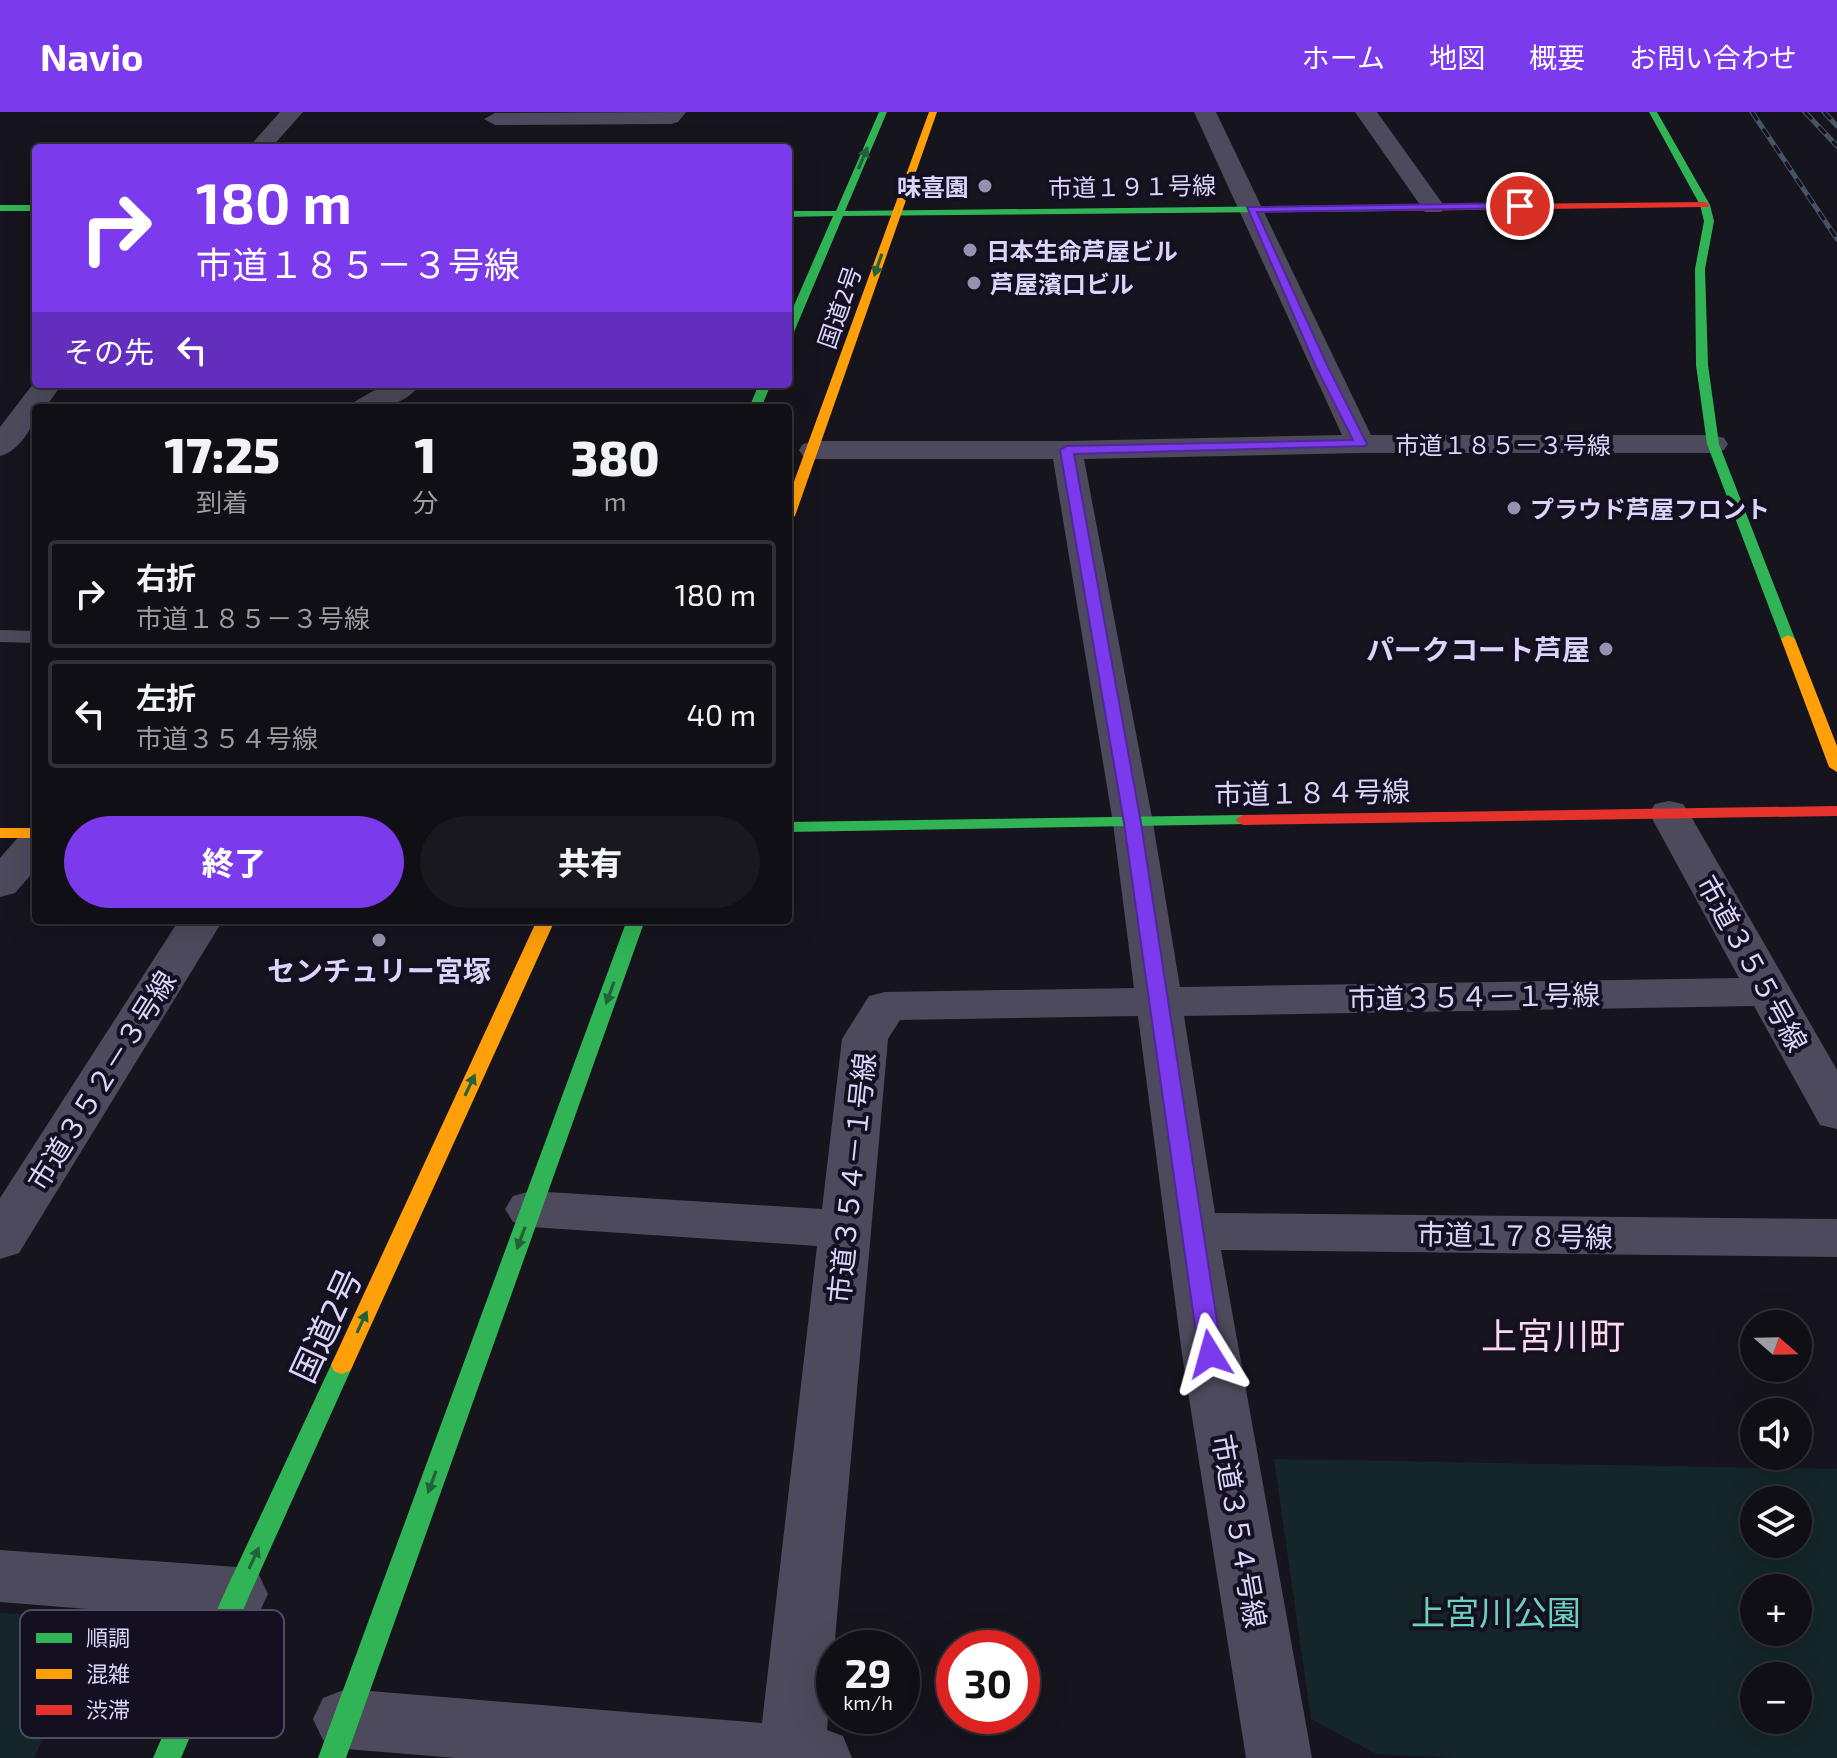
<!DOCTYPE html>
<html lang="ja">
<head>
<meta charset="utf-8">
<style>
  body { margin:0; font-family:"Exo 2","Noto Sans JP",sans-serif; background:#19181f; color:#f1f3f6; height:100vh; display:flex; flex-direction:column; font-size:30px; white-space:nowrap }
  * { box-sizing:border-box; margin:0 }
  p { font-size:26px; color:#9c9ca1 }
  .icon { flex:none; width:44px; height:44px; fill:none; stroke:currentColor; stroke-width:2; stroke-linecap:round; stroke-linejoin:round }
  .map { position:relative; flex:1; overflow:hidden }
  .drawer { position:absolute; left:32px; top:292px; width:760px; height:520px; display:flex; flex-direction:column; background:#100f16; border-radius:8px; box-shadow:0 8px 32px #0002,0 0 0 2px #302f35 }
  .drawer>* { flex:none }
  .top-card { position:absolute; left:32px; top:32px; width:760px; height:244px; border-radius:8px; box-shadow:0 8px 32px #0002,0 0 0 2px #302f35; background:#7c3aed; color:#fff; overflow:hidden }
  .needle { width:52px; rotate:110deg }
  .fabs { position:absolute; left:1740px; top:1198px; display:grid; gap:16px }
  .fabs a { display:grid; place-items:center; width:72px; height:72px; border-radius:50%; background:#100f16; box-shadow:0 8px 32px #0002,0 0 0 2px #302f35; font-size:40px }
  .speed { position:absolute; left:816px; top:1518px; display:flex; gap:16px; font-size:40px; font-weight:700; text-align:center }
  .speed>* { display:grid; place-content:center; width:104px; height:104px; border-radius:50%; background:#100f16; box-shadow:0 8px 32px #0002,0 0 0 2px #302f35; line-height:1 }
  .speed small { font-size:20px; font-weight:400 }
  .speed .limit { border:12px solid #d22; background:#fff; color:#111 }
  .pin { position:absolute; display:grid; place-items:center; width:68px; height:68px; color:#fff; margin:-34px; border:4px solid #fff; border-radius:50%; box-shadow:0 2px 8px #0007 }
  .me { position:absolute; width:88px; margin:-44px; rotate:352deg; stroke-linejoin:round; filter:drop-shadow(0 0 6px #0008) }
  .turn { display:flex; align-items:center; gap:28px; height:168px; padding:0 32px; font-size:36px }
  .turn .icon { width:104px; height:104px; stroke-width:2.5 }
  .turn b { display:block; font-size:56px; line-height:68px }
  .then { display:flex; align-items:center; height:76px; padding:0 32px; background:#0003; gap:16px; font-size:30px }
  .eta { display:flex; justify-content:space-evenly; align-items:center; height:136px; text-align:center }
  .eta b { font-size:48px; font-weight:800; line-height:56px }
  .button { display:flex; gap:16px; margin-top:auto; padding:16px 32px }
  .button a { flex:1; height:92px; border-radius:48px; background:#7c3aed; color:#fff; font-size:32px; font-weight:800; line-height:92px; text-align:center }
  .button a+a { background:#19181f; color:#f1f3f6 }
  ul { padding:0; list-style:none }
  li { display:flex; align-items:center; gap:24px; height:108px; margin:0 16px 12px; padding:0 16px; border:4px solid #302f35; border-radius:8px }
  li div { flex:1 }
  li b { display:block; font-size:30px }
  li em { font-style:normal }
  header { display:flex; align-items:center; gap:48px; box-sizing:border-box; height:112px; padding:0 40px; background:#7c3aed; color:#fff }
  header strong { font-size:38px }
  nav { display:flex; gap:44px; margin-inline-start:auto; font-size:28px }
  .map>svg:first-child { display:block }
  .green { fill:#142628; fill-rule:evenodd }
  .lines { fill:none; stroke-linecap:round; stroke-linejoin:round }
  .lane { fill:#4c4a5c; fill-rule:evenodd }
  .street { fill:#4c4a5c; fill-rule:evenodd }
  .fast { fill:#30b455; fill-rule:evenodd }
  .slow { fill:#ff9f0a; fill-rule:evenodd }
  .jam { fill:#e5322d; fill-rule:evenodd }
  .rail-casing { stroke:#465564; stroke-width:5 }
  .rail { stroke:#141021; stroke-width:3; stroke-dasharray:10; stroke-linecap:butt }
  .oneway { fill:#22623b }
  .route { fill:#7c3aed; stroke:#51269a; stroke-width:2 }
  .poi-dot { fill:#9691ad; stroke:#141021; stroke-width:3 }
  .labels { text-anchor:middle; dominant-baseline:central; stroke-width:8; stroke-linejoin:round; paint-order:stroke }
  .far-poi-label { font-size:24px; font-weight:bold; fill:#dbd5fa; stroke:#141021; text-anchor:start }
  .far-street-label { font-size:24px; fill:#dbd5fa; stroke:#141021 }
  .poi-label { font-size:28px; font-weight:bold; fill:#dbd5fa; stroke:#141021; text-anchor:end }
  .street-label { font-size:28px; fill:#dbd5fa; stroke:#141021 }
  .near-street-label { font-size:34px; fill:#dbd5fa; stroke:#141021 }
  .near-park-label { font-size:34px; fill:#6bd0bc; stroke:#141021 }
  .near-neighbourhood-label { font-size:36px; fill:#fad7eb; stroke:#141021 }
  .key { fill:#141021; stroke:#504b62; stroke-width:2 }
  .key-label { font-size:22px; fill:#dbd5fa }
</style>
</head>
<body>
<header>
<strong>Navio</strong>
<nav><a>ホーム</a><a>地図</a><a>概要</a><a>お問い合わせ</a></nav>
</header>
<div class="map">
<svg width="1837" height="1646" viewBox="0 0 1837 1646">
  <rect width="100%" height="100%" fill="#16141d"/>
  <!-- green -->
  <path class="green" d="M 1274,1347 L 1837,1357 L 1837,1646 L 1453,1646 L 1376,1642 L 1311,1607 ZM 1754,1388 L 1798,1388 L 1798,1432 L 1754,1432 ZM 1754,1476 L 1798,1476 L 1798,1520 L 1754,1520 ZM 1754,1564 L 1798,1564 L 1798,1608 L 1754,1608 Z
    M 0,1501 L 98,1506 L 34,1646 L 0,1646 Z"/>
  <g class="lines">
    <!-- lane -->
    <path class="lane" d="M 0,518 L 36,519 L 36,531 L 0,530 Z"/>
    <!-- street -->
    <path class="street" d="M 280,0 L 303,0 L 271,36 L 248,36 Z
      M 686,0 L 678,10 L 671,12 L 495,13 L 484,7 L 495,1 Z
      M 1194,0 L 1216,0 L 1371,323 L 1713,323 L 1724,326 L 1728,332 L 1724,338 L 1713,341 L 1361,341 L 1084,347 L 1153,711 L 1180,875 L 1739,866 L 1649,701 L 1655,692 L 1669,689 L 1683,692 L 1689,701 L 1837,958 L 1837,1017 L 1820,1013 L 1754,894 L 1184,904 L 1215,1101 L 1837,1107 L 1837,1145 L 1221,1138 L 1312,1646 L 1246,1646 L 1182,1242 L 1138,904 L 900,908 L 888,927 L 827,1618 L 843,1624 L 852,1646 L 456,1646 L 346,1637 L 323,1628 L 313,1607 L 323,1586 L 346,1577 L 762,1611 L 817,1134 L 531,1115 L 513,1110 L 505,1097 L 513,1084 L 531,1079 L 822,1097 L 842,927 L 869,884 L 885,880 L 1134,876 L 1113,711 L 1053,347 L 814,347 L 803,344 L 799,338 L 803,332 L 814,329 L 1067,329 L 1342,323 Z
      M 1355,0 L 1377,0 L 1445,95 L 1441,100 L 1425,100 Z
      M 36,268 L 36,272 L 62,272 L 45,296 L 36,296 C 36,314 18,340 0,344 L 0,315 Z
      M 385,272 L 420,272 C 404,296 375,296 349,296 L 354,290 Z
      M 36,719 L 36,757 L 15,781 L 0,785 L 0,746 L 21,722 Z
      M 179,808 L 223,808 L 19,1141 L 0,1147 L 0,1086 Z
      M 0,1438 L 237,1455 L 259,1463 L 268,1482 L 259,1501 L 237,1509 L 0,1490 Z"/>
    <!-- fast -->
    <path class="fast" d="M 879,0 L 887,0 L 845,99 L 1396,93 L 1401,96 L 1396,99 L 843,104 L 794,220 L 788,223 L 788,207 L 833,104 L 788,105 L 788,99 L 836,99 Z
      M 1649,0 L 1657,0 L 1710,93 L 1714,109 L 1705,157 L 1708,253 L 1719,332 L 1795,527 L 1793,530 L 1783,530 L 1781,527 L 1707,332 L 1696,253 L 1695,157 L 1704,109 L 1700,93 Z
      M 0,93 L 36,93 L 36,99 L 0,99 Z
      M 759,272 L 771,272 L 761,296 L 749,296 Z
      M 1243,703 L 1249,704 L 1251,708 L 1249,712 L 788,720 L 788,710 Z
      M 627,808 L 645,808 L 346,1646 L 318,1646 Z
      M 342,1244 L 350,1247 L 353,1253 L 250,1482 L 181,1646 L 153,1646 L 224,1482 L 331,1253 L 334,1247 Z"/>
    <!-- slow -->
    <path class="slow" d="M 929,0 L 937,0 L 795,404 L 788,408 L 788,386 Z
      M 1788,523 L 1795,527 L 1837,634 L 1837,660 L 1829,655 L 1781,527 Z
      M 0,716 L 36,716 L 36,726 L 0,726 Z
      M 537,808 L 555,808 L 353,1253 L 350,1259 L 342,1262 L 334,1259 L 331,1253 Z"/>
    <!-- jam -->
    <path class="jam" d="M 1705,90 L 1710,93 L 1708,95 L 1396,99 L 1391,96 L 1396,93 Z
      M 1837,694 L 1837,704 L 1243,713 L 1235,708 L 1243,703 Z"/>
    <defs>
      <path id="rail" d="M 1752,0 L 1837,127
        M 1805,0 L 1837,34
        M 1824,0 L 1837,14"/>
    </defs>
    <!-- rail casing -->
    <use href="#rail" class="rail-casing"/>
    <!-- rail -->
    <use href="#rail" class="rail"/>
  </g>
  <!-- one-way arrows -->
  <defs><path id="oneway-solid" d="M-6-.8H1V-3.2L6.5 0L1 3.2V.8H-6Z" transform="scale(2)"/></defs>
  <g class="oneway">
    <use href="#oneway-solid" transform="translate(863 46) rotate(-67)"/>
    <use href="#oneway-solid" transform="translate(878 153) rotate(109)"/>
    <use href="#oneway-solid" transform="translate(610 881) rotate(110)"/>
    <use href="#oneway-solid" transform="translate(470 973) rotate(-65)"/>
    <use href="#oneway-solid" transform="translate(521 1126) rotate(110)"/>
    <use href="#oneway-solid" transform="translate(362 1210) rotate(-65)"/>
    <use href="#oneway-solid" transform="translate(432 1370) rotate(110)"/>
    <use href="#oneway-solid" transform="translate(254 1446) rotate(-65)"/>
  </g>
  <!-- route -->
  <path class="route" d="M 1520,91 L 1524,96 L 1257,100 L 1328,255 L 1367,332 L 1365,334 L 1074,342 L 1141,711 L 1222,1242 L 1219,1248 L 1210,1251 L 1202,1248 L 1199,1242 L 1124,711 L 1060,338 L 1067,334 L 1353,328 L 1316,255 L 1247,95 Z"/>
  <!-- markers -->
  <g class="poi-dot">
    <circle cx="985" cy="74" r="8"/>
    <circle cx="970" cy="138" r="8"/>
    <circle cx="974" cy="171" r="8"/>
    <circle cx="1514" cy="396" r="8"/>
    <circle cx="1606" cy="537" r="8"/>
    <circle cx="379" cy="828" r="8"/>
  </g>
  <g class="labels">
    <!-- far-poi labels -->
    <g class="far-poi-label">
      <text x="969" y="74" text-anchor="end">味喜園</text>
      <text x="986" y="138">日本生命芦屋ビル</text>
      <text x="990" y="171">芦屋濱口ビル</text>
      <text x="1530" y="396">プラウド芦屋フロント</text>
    </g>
    <!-- far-street labels -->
    <g class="far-street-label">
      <text transform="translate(1132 74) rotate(-1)">市道１９１号線</text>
      <text transform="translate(839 195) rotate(-71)">国道2号</text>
      <text x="1503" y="332">市道１８５－３号線</text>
    </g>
    <!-- poi labels -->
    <g class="poi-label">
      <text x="1590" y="537">パークコート芦屋</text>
      <text x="379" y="858" text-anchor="middle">センチュリー宮塚</text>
    </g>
    <!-- street labels -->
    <g class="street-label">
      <text transform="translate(1312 680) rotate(-1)">市道１８４号線</text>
      <text transform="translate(1753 851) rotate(61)">市道３５５号線</text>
      <text transform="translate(1474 884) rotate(-1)">市道３５４－１号線</text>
      <text transform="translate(101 968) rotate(-58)">市道３５２－３号線</text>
      <text transform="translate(851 1066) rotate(-84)">市道３５４－１号線</text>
      <text transform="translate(1515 1123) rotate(1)">市道１７８号線</text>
      <text transform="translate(1240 1419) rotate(80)">市道３５４号線</text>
    </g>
    <!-- near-street labels -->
    <g class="near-street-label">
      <text transform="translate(325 1213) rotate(-65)">国道2号</text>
    </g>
    <!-- near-park labels -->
    <g class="near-park-label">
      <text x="1496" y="1499">上宮川公園</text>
    </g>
    <!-- near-neighbourhood labels -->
    <g class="near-neighbourhood-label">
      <text x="1553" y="1222">上宮川町</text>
    </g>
  </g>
  <!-- legend -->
  <rect x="20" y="1498" width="264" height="128" rx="12" class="key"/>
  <rect x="36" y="1521" width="36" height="10" fill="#30b455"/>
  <rect x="36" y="1557" width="36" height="10" fill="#ff9f0a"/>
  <rect x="36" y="1593" width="36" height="10" fill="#e5322d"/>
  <g class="key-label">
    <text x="86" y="1534">順調</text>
    <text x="86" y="1570">混雑</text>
    <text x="86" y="1606">渋滞</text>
  </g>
</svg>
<div class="fabs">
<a><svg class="needle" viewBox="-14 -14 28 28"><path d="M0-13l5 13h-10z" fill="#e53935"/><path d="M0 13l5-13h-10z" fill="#9c9ca1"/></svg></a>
<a><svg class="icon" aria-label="sound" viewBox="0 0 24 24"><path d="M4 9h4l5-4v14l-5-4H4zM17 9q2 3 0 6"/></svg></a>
<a><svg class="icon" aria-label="layers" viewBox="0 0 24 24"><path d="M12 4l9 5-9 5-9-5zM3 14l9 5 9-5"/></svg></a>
<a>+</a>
<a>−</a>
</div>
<div class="speed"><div>29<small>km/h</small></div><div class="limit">30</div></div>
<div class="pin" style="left:1520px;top:94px;background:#d93025"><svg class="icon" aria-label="arrive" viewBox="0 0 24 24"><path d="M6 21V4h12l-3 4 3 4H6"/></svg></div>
<svg class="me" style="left:1210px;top:1242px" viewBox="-20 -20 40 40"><path d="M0-17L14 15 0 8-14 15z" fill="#7c3aed" stroke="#fff" stroke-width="4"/></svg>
<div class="top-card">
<div class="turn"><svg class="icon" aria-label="right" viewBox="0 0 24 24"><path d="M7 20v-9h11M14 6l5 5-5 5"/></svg><div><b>180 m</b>市道１８５－３号線</div></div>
<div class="then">その先<svg class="icon" aria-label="left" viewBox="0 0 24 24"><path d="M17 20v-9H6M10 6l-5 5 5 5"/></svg></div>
</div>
<section class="drawer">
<div class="eta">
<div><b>17:25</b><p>到着</p></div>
<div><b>1</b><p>分</p></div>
<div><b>380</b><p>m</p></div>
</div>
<ul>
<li><svg class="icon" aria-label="right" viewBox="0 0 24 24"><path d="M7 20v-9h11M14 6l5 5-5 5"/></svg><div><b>右折</b><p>市道１８５－３号線</p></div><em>180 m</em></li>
<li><svg class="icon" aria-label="left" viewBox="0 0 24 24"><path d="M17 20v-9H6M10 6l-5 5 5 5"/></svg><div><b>左折</b><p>市道３５４号線</p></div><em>40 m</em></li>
</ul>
<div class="button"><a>終了</a><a>共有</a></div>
</section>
</div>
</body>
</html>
